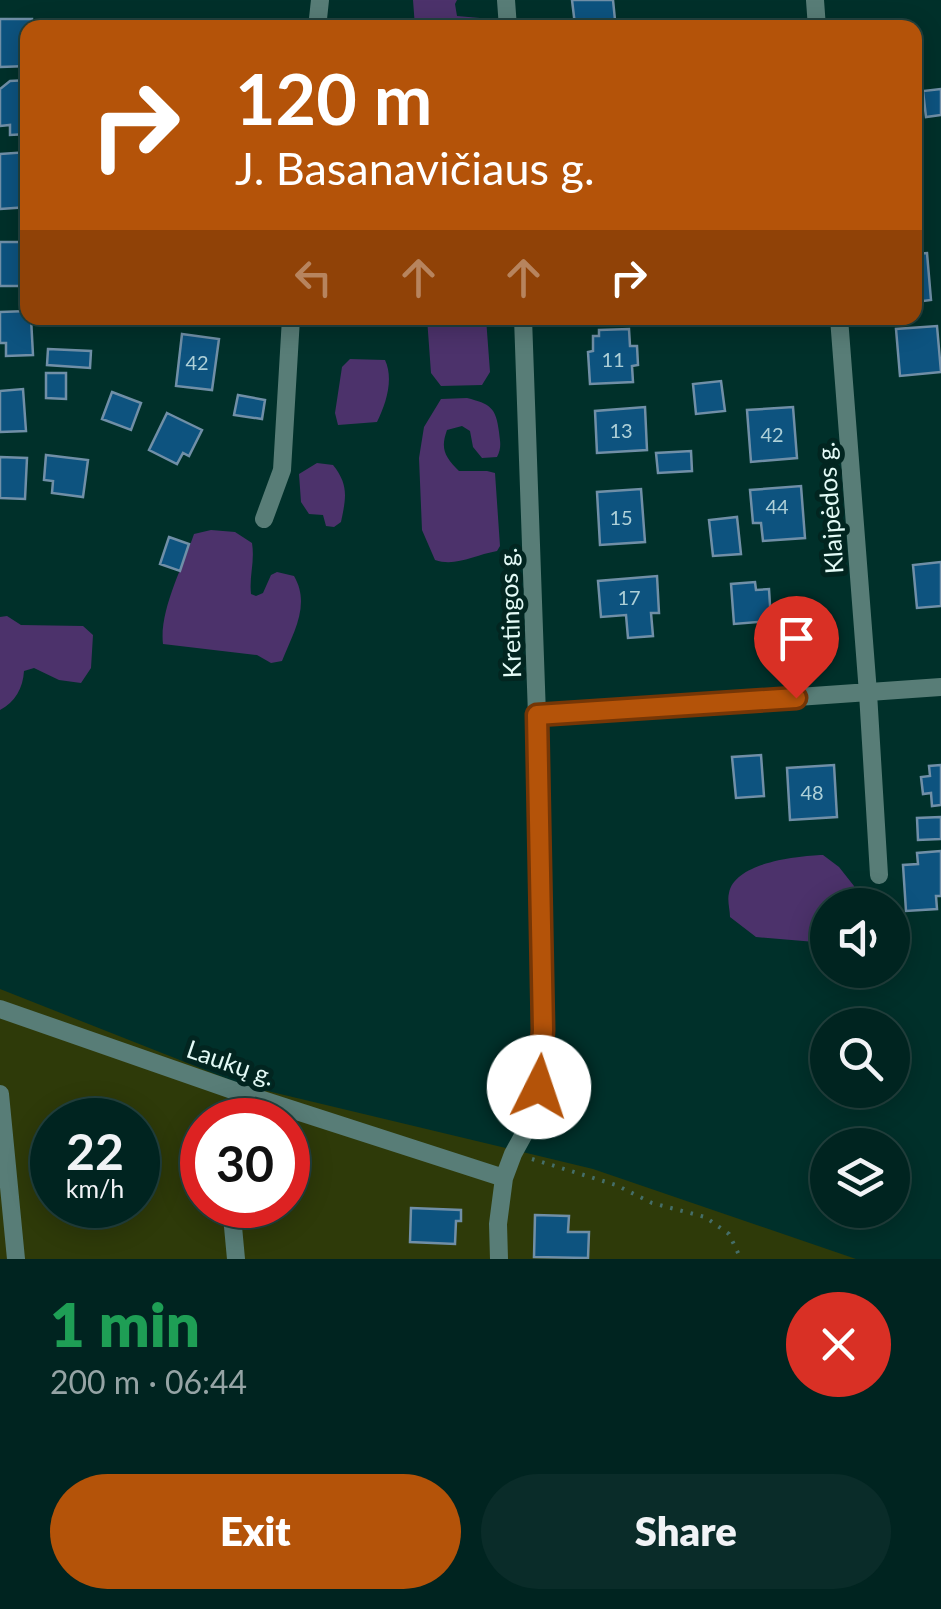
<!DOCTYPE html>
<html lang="en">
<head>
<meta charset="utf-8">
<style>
  body { margin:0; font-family:Lato,sans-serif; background:#0a2c29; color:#f1f3f6; height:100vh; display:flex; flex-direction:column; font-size:38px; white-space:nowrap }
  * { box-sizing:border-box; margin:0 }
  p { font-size:32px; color:#95a4a5 }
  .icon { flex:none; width:55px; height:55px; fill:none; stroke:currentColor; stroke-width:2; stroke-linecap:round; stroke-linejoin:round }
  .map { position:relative; height:1259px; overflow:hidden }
  .drawer { display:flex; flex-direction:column; background:#002420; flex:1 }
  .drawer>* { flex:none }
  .guide { position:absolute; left:20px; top:20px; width:902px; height:305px; border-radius:20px; box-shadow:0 5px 25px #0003,0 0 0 2px #22413e; background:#b45309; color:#fff; overflow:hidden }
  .buttons { position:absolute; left:810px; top:888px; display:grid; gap:20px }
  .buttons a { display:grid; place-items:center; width:100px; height:100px; border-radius:50%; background:#002420; box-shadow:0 5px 25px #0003,0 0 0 2px #22413e; font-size:50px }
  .speed { position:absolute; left:30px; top:1098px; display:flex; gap:20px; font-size:50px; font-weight:700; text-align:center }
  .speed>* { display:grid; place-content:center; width:130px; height:130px; border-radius:50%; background:#002420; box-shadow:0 5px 25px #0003,0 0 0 2px #22413e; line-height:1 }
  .speed small { font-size:25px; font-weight:400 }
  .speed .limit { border:15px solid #d22; background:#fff; color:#111 }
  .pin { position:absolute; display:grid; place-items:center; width:85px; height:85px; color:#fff; margin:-102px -42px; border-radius:50% 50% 50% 0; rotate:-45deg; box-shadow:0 0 10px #0007 }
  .pin .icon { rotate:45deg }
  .me { position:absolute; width:110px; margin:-55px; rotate:4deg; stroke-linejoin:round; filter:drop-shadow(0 0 8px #0008) }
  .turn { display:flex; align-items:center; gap:35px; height:210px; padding:0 50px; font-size:45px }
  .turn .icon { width:130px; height:130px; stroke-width:2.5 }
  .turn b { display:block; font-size:70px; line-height:85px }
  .lanes { display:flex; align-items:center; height:95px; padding:0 50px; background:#0003; justify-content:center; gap:50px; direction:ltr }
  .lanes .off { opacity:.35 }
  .round { display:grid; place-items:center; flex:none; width:105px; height:105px; border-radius:52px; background:#0a2c29 }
  .summary { display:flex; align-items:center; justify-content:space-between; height:170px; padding:0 50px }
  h1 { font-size:60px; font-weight:800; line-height:75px; color:#1e9e55 }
  .primary-button { display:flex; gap:20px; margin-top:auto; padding:20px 50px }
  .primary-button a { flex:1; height:115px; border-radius:60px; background:#b45309; color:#fff; font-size:40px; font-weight:800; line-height:115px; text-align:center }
  .primary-button a+a { background:#0a2c29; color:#f1f3f6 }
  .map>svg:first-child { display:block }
  .green { fill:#2e3a09; fill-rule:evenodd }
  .water { fill:#4c326b }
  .building { fill:#0d537f; stroke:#708fa7; stroke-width:2.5 }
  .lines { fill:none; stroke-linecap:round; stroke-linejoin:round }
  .path { stroke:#456e68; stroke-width:4; stroke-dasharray:2.5 8; stroke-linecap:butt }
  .street { stroke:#587d77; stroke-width:18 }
  .route-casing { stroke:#753606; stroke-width:25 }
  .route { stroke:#b45309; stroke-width:18 }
  .labels { text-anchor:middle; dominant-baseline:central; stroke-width:10; stroke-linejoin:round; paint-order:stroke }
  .number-label { font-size:20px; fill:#aed0d8 }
  .street-label { font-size:25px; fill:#e3faf6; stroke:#022520 }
</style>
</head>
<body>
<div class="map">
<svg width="941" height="1259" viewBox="0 0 941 1259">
  <rect width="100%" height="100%" fill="#00302a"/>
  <!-- green -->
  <path class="green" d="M 0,989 L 243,1085 L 593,1169 L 856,1259 L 0,1259 ZM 52,1120 L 138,1120 L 138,1205 L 52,1205 ZM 202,1120 L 288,1120 L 288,1205 L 202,1205 Z"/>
  <!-- water -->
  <path class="water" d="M 413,0 L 457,0 L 455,4 L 457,16 L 480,18 L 481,27 L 415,27 Z
    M 427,318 L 486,318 L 490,372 L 482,385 L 441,386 L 431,373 Z
    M 350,359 L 385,360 C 394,379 386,404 377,422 L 338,425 L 335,413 L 342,367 Z
    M 467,398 C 490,404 496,407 499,432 C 500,442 502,447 497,457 L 482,458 L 473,447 L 470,431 L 462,426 L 447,430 C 440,449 445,457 459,471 L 487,471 L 495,473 L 500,546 L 497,551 C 474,555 456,567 435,560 L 422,530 L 419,458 L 424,427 L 441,399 Z
    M 317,463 L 333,465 C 349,485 346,498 341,522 L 334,527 L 326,526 L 323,515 L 309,514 L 301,502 L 299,474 Z
    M 211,530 L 235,532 L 252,543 C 255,562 249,576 251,594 L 256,596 L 263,593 L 271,575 L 277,572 L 294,576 C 311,605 293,633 282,661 L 271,663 L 257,655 L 163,644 C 159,611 183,566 194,534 Z
    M 7,616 L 21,625 L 83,626 L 93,635 L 91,668 L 81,683 L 59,680 L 34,668 L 24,671 C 23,688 15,702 0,710 L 0,617 Z
    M 823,855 L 839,867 L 854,886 L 854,905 L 828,905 L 827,939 L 815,942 L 756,937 L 730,917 C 730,910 727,900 729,893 C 735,862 798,856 823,855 Z"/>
  <!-- building -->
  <path class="building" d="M 572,0 L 613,0 L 615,20 L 575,25 Z
    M 0,19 L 32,19 L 32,28 L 28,28 L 28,66 L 0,67 Z
    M 28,80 L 28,134 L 10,135 L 10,125 L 0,126 L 0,89 L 10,81 Z
    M 941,89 L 941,115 L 926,117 L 923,91 Z
    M 28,152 L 28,207 L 0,209 L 0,154 Z
    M 0,242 L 28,242 L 28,286 L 0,286 Z
    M 927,253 L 931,300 L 915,302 L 915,254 Z
    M 28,311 L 28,318 L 31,318 L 33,355 L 6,356 L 6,343 L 0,343 L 0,312 Z
    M 937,326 L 941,372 L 900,376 L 896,329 Z
    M 629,329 L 630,346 L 637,346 L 638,365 L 632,366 L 633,382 L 590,384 L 588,352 L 593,351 L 593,336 L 599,336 L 599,330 Z
    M 182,334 L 219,339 L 212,390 L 176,386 Z
    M 48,349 L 91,351 L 90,368 L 47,365 Z
    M 46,373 L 66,373 L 66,399 L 46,398 Z
    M 721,381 L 725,411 L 696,414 L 693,384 Z
    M 23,389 L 26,431 L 0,432 L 0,391 Z
    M 112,392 L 141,403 L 131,430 L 102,419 Z
    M 238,395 L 265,400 L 262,419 L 234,415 Z
    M 645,407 L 647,450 L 597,453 L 595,411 Z
    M 793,407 L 797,458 L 751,462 L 747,410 Z
    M 167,413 L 202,430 L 189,456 L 183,453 L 177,464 L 149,450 Z
    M 691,451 L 692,471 L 658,473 L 656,453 Z
    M 46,455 L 88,460 L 83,497 L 52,493 L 53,481 L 44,480 Z
    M 0,457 L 27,458 L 25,499 L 0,498 Z
    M 801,486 L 805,538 L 763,541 L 761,523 L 753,523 L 750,490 Z
    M 641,489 L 645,542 L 600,545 L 597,492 Z
    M 737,517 L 741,554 L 713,556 L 709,520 Z
    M 169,537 L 189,544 L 180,571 L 160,564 Z
    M 941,562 L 941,606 L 917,608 L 913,565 Z
    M 657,576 L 659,613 L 651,613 L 653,636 L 628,638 L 626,615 L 601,617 L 598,581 Z
    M 755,582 L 756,590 L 769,589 L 771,621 L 734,624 L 731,584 Z
    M 761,755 L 764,796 L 736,798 L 732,757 Z
    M 834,765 L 837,817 L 790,820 L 787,768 Z
    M 941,765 L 941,805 L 932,806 L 931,793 L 923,794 L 921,777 L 930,776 L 929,766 Z
    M 941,817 L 941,839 L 918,840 L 917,818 Z
    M 941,851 L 941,896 L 936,896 L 937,909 L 906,911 L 903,865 L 918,864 L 917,853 Z
    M 411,1208 L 461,1210 L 461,1221 L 456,1221 L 455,1244 L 410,1242 Z
    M 535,1215 L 569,1216 L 568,1232 L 589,1232 L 588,1258 L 534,1257 Z"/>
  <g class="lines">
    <!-- path -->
    <path class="path" d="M 532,1159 L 616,1185 L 652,1203 L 705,1217 L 729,1234 L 741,1259"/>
    <!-- street -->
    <path class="street" d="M 506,0 L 508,28
      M 815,0 L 817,28
      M 317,28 L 320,0
      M 839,318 L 868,693 L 879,875
      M 264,519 L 282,470 L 291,318
      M 537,715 L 941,687
      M 0,1009 L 241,1093 L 504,1178
      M 0,1094 L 16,1259
      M 238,1120 L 241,1093
      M 231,1205 L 236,1259
      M 499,1259 L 498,1224 L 504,1178 L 513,1154 L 530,1123 L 539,1087 L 543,1030 L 537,715 L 523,318"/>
  </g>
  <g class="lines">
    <defs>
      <path id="route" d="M 539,1087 L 543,1030 L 537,715 L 796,698"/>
    </defs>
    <!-- route casing -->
    <use href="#route" class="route-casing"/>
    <!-- route -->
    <use href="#route" class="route"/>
  </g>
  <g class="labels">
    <!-- number labels -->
    <g class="number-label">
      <text x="613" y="359">11</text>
      <text x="197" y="362">42</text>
      <text x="621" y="430">13</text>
      <text x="772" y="434">42</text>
      <text x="777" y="506">44</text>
      <text x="621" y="517">15</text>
      <text x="629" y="597">17</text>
      <text x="812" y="792">48</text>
    </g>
    <!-- street labels -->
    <g class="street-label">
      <text transform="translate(829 508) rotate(-94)">Klaipėdos g.</text>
      <text transform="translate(509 613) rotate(-92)">Kretingos g.</text>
      <text transform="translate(231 1062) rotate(19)">Laukų g.</text>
    </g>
  </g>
</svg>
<div class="buttons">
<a><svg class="icon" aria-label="sound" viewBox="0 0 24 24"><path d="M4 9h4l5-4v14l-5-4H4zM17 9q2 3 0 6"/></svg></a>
<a><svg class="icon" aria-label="search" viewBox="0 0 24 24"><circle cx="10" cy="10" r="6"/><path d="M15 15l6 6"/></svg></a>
<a><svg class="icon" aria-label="layers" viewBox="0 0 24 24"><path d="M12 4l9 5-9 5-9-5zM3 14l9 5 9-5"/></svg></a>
</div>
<div class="speed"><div>22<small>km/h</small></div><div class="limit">30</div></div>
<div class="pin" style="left:796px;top:698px;background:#d93025"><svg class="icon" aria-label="arrive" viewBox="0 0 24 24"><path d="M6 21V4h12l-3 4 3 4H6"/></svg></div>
<svg class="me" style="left:539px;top:1087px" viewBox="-20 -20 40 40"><circle r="19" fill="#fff"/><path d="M0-13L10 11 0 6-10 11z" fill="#b45309"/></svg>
<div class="guide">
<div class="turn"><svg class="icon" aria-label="right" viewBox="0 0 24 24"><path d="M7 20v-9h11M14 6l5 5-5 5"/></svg><div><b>120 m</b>J. Basanavičiaus g.</div></div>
<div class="lanes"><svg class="icon off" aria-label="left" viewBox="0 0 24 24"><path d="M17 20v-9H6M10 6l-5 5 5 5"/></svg><svg class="icon off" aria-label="ahead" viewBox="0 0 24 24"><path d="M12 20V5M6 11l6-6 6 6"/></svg><svg class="icon off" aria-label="ahead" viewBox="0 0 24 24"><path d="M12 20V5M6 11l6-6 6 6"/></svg><svg class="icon" aria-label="right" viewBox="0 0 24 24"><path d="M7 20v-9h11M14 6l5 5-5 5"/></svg></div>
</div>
</div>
<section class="drawer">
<div class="summary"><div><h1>1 min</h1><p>200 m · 06:44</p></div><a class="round" style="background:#d93025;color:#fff"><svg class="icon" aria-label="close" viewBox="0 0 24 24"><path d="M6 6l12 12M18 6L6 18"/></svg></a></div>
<div class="primary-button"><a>Exit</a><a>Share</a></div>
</section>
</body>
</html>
